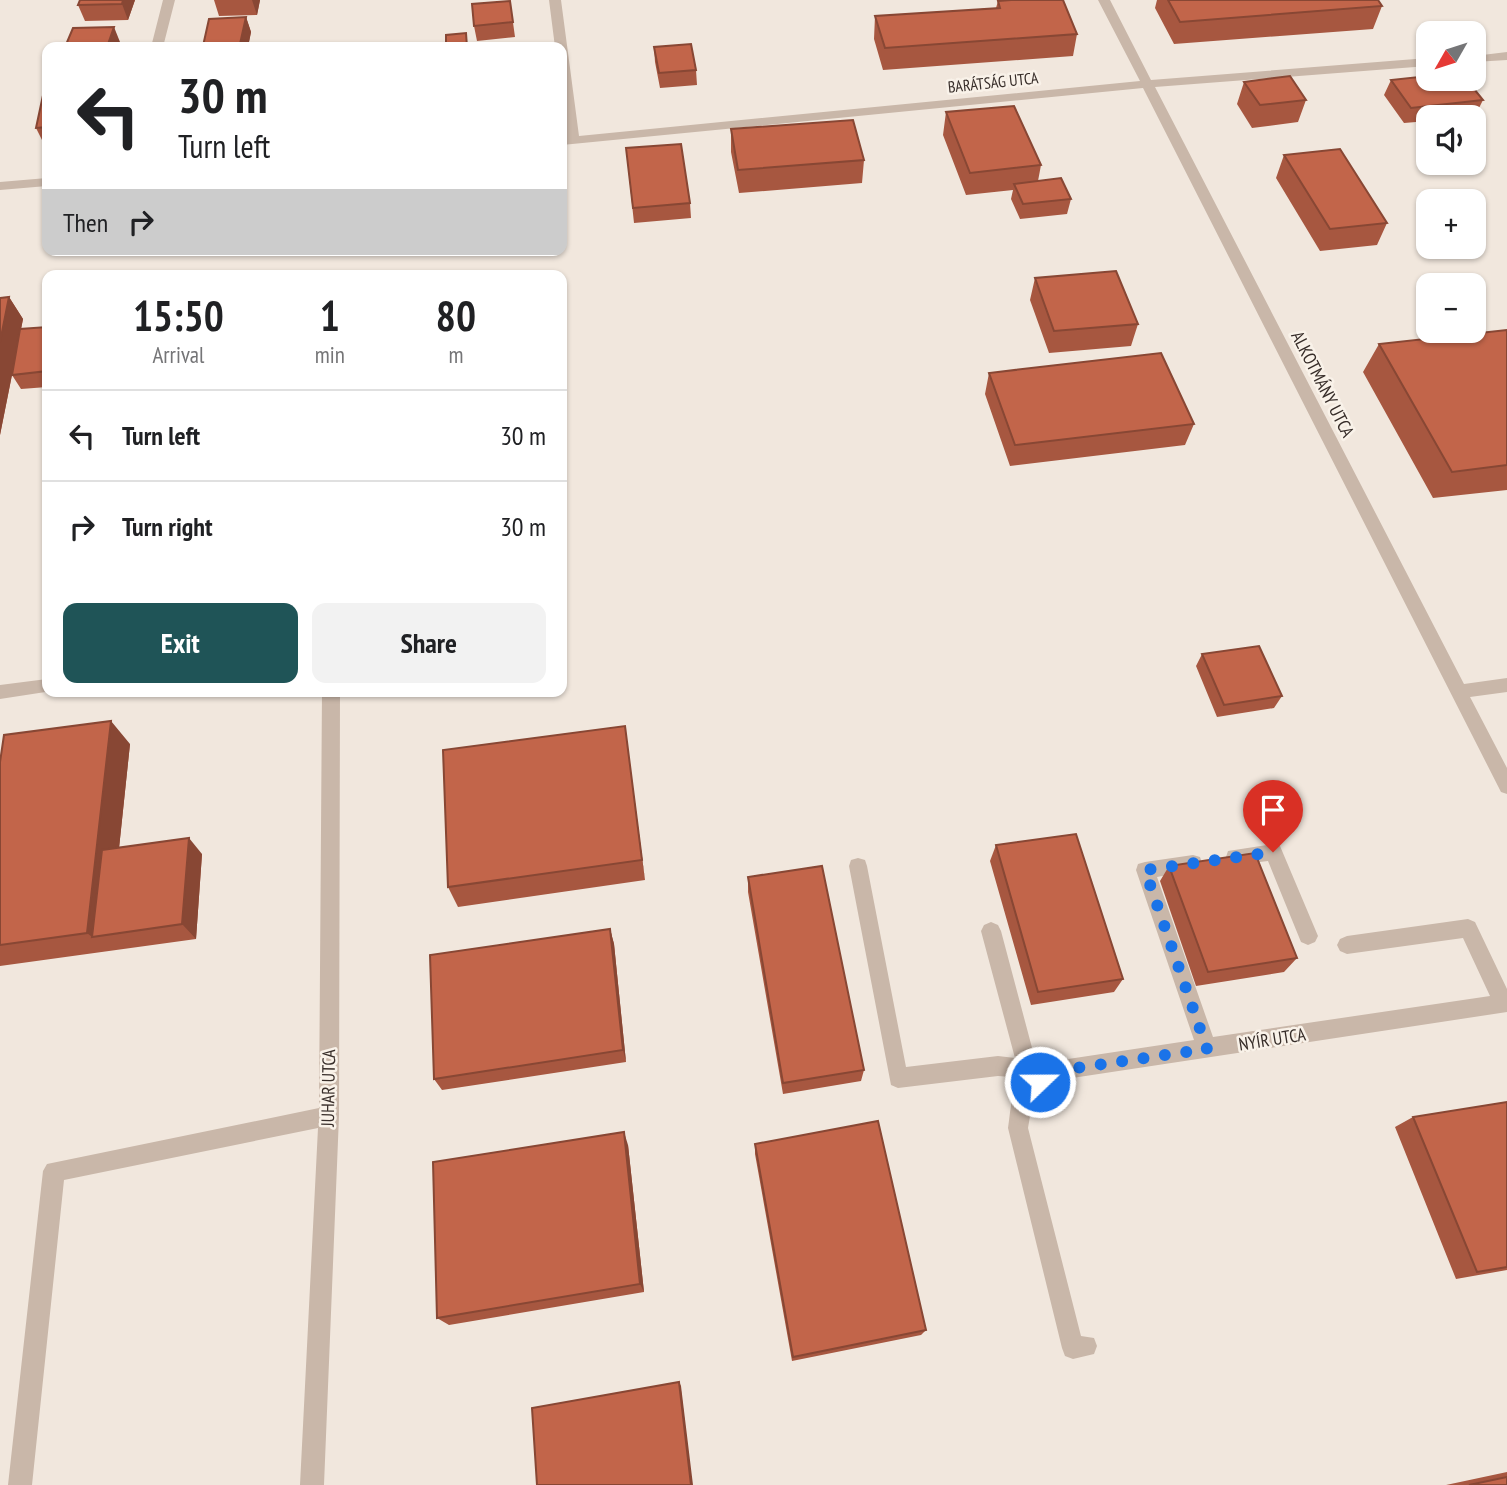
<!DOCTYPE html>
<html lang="en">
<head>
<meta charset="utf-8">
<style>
  body { margin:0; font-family:"PT Sans Narrow",sans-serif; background:#f2f2f2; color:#202124; height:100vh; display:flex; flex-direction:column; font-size:26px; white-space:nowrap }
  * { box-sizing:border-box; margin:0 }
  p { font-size:23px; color:#757577 }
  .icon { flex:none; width:38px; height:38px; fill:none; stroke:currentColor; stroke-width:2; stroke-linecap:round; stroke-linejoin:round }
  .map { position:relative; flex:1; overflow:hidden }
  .sheet { position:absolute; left:42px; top:270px; width:525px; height:427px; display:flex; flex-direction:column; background:#fff; border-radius:14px; box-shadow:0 2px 5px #0004 }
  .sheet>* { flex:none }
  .guide { position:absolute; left:42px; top:42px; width:525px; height:214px; border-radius:14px; box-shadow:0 2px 5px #0004; background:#fff; color:#202124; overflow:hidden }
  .needle { width:46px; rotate:231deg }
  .buttons { position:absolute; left:1416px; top:21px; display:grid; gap:14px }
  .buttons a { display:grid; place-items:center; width:70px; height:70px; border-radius:14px; background:#fff; box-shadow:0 2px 5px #0004; font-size:35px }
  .pin { position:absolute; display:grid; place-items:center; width:60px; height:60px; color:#fff; margin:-72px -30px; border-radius:50% 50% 50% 0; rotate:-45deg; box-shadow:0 0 7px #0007 }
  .pin .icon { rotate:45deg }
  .me { position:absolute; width:77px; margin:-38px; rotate:68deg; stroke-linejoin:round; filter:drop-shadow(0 0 5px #0008) }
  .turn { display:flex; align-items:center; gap:24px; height:147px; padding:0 21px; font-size:32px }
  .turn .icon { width:91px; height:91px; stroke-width:2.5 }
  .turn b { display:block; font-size:49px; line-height:60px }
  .then { display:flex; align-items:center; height:66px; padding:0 21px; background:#0003; gap:14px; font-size:26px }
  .eta { display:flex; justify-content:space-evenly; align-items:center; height:119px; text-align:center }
  .eta b { font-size:42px; font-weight:600; line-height:49px }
  .primary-button { display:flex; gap:14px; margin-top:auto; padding:14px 21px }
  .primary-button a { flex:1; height:80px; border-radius:14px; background:#1f5457; color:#fff; font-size:28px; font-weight:600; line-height:80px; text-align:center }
  .primary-button a+a { background:#f2f2f2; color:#202124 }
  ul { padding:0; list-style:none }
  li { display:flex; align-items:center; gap:21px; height:91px; padding:0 21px; border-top:2px solid #e0e0e0 }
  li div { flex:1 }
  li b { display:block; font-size:26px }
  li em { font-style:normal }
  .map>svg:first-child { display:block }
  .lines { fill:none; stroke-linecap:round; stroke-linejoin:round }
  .minor { fill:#c9b7a9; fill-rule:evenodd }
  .wall { fill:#a75740 }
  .shaded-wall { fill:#884734 }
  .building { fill:#c2654a; stroke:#884734; stroke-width:2 }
  .route { stroke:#1a73e8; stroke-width:12; stroke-dasharray:0 21.6 }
  .labels { text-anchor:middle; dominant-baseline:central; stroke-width:5; stroke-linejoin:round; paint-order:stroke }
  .far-street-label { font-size:16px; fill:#372d29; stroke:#f9f2e9 }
  .street-label { font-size:18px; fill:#372d29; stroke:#f9f2e9 }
</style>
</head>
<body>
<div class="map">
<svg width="1507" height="1485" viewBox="0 0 1507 1485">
  <rect width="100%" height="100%" fill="#f1e7dd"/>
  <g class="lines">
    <!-- minor -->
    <path class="minor" d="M 163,0 L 175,0 L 163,47 L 151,47 Z
      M 549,0 L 561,0 L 579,136 L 1140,81 L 1098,0 L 1110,0 L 1151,80 L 1428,58 L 1428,66 L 1155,87 L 1464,684 L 1507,678 L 1507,692 L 1470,697 L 1507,768 L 1507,794 L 1501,792 L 1143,88 L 562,145 L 562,137 L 566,137 L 562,98 L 562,47 L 555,47 Z
      M 1507,52 L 1507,60 L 1474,62 L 1474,56 Z
      M 47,178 L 47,186 L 0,190 L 0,182 Z
      M 47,679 L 47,691 L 52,691 L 0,699 L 0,685 Z
      M 322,691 L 340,691 L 339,1116 L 324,1485 L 300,1485 L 318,1128 L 64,1180 L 32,1485 L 8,1485 L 43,1171 L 47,1164 L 319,1108 Z
      M 1273,844 L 1280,846 L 1318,936 L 1315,942 L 1308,945 L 1301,942 L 1268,861 L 1235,865 L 1228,863 L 1226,857 L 1228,851 Z
      M 1193,855 L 1200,857 L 1202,863 L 1200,869 L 1157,877 L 1213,1037 L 1490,996 L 1463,938 L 1347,954 L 1340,951 L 1337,945 L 1340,939 L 1347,936 L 1468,919 L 1475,922 L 1507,989 L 1507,1012 L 1059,1080 L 1033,1098 L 1028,1128 L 1081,1336 L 1094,1338 L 1097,1346 L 1094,1354 L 1073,1359 L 1065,1356 L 1062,1348 L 1008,1128 C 1011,1109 1010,1090 1026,1078 L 998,1076 L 898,1088 L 891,1085 L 849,866 L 851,860 L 858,858 L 865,860 L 867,866 L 906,1067 L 998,1056 L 1015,1058 L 981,931 L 984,925 L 991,922 L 998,925 L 1001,931 L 1035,1059 L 1055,1061 L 1194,1040 L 1136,870 L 1138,864 L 1145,862 Z"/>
  </g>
  <!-- wall -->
  <path class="wall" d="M 135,0 L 128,20 L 85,21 L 78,5 Z
    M 214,0 L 260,0 L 257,15 L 219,16 Z
    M 1157,0 L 1378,0 L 1382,6 L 1373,29 L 1174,44 L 1155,8 Z
    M 510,1 L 515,37 L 477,41 L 474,26 Z
    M 998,1 L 1077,34 L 1073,56 L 883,70 L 874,39 L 875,16 L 996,8 Z
    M 246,17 L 251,32 L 248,47 L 204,47 L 203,46 Z
    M 654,47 L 696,70 L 697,85 L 660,88 L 655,62 Z
    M 1391,80 L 1483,100 L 1475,116 L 1459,117 L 1428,117 L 1428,121 L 1404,123 L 1384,95 Z
    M 1244,82 L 1306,100 L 1298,122 L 1252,128 L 1237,104 Z
    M 47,85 L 47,143 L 44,144 L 36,128 Z
    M 946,112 L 1041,165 L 1038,181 L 1071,199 L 1067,214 L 1020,219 L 1011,199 L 1013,190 L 966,195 L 943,135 Z
    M 731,129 L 864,160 L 862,183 L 739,193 L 731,152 Z
    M 626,148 L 690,203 L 691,218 L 634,223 Z
    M 1284,155 L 1387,223 L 1377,245 L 1320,251 L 1276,178 Z
    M 413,250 L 432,250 L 413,252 Z
    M 1035,278 L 1138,324 L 1131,346 L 1049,353 L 1030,300 Z
    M 9,297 L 23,319 L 21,329 L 47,327 L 47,387 L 21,389 L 12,375 L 0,435 L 0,298 Z
    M 1507,330 L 1507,490 L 1433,498 L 1363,372 L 1379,344 Z
    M 989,373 L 1194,424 L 1185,445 L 1010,466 L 985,394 Z
    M 1202,654 L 1282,696 L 1274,708 L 1217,717 L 1196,666 Z
    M 130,744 L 119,848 L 202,854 L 196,939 L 0,966 L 0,762 Z
    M 628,749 L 645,880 L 458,907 L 448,887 Z
    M 996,845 L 1123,979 L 1114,992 L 1031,1005 L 990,861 Z
    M 1169,866 L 1297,958 L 1284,972 L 1196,986 L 1160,881 Z
    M 748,877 L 864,1070 L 861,1081 L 783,1094 L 748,892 Z
    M 610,929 L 614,944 L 626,1062 L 442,1090 L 434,1079 Z
    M 1507,1102 L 1507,1270 L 1456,1279 L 1395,1127 L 1413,1117 Z
    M 755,1144 L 926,1330 L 921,1335 L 792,1361 L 755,1154 Z
    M 628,1145 L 644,1292 L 449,1325 L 437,1318 Z
    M 1507,1472 L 1507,1485 L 1446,1485 Z"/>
  <!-- shaded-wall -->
  <path class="shaded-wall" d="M 123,0 L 135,0 L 128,20 L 122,4 Z
    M 252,0 L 260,0 L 257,15 Z
    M 246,17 L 251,32 L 248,47 L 241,47 L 240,44 Z
    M 114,27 L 120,42 L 119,47 L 107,47 Z
    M 9,297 L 23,319 L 0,435 L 0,342 Z
    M 111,721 L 130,744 L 110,934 L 92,937 L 87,933 Z
    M 625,726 L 628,749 L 645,880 L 642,860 Z
    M 189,838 L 202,854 L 196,939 L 182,924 Z
    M 610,929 L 614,944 L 626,1062 L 623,1050 Z
    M 624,1132 L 628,1145 L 644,1292 L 640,1284 Z
    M 679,1382 L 681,1386 L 693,1485 L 691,1485 Z"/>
  <!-- building -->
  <path class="building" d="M 80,0 L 123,0 L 122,4 L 78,5 Z
    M 1011,0 L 1063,0 L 1077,34 L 885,48 L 875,16 L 1000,8 L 998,1 Z
    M 1168,0 L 1378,0 L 1382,6 L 1180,22 Z
    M 510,1 L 513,22 L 474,26 L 472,4 Z
    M 246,17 L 240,44 L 203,46 L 209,19 Z
    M 114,27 L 107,47 L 65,47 L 73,28 Z
    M 466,33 L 467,47 L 446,47 L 446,35 Z
    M 691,44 L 696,70 L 659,73 L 654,47 Z
    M 1290,76 L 1306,100 L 1260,105 L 1244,82 Z
    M 1428,76 L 1428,79 L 1466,79 L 1483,100 L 1411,108 L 1391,80 Z
    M 47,85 L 47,127 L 36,128 L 45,86 Z
    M 1014,106 L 1041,165 L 970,173 L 946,112 Z
    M 853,120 L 864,160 L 738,170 L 731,129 Z
    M 681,144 L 690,203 L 633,208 L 626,148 Z
    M 1340,149 L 1387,223 L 1330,229 L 1284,155 Z
    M 1061,178 L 1071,199 L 1023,204 L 1014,184 Z
    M 1116,271 L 1138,324 L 1054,331 L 1035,278 Z
    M 9,297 L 0,342 L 0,298 Z
    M 47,327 L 47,371 L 12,375 L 20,329 Z
    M 1507,330 L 1507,465 L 1452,472 L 1379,344 Z
    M 1161,353 L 1194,424 L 1015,445 L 989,373 Z
    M 1259,646 L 1282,696 L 1224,705 L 1202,654 Z
    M 111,721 L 87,933 L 0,945 L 0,762 L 4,735 Z
    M 625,726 L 642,860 L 448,887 L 443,750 Z
    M 1076,834 L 1123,979 L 1038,992 L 996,845 Z
    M 189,838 L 182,924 L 92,937 L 102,850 Z
    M 1255,853 L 1297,958 L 1208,972 L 1169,866 Z
    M 822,866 L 864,1070 L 783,1083 L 748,877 Z
    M 610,929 L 623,1050 L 434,1079 L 430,955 Z
    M 1507,1102 L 1507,1267 L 1477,1272 L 1413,1117 Z
    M 878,1121 L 926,1330 L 793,1357 L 755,1144 Z
    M 624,1132 L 640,1284 L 437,1318 L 433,1162 Z
    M 679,1382 L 691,1485 L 537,1485 L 532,1408 Z
    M 1507,1477 L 1507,1485 L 1469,1485 Z"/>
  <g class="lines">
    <!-- route -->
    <path class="route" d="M 1040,1082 L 1055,1071 L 1207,1049 L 1145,870 L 1273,852"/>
  </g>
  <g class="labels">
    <!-- far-street labels -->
    <g class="far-street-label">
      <text transform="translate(993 82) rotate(-6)">BARÁTSÁG UTCA</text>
    </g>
    <!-- street labels -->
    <g class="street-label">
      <text transform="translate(1323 384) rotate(63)">ALKOTMÁNY UTCA</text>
      <text transform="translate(1272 1039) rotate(-9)">NYÍR UTCA</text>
      <text transform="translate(328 1088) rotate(-89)">JUHAR UTCA</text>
    </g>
  </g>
</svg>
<div class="buttons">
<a><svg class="needle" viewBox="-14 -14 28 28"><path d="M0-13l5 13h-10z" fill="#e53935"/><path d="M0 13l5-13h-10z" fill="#757577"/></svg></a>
<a><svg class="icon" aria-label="sound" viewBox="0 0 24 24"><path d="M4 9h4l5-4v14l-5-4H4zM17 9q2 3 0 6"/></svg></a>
<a>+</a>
<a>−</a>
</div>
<div class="pin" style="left:1273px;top:852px;background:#d93025"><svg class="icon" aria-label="arrive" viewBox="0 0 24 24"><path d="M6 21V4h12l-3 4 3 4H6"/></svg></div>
<svg class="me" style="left:1040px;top:1082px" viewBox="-20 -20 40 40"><circle r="17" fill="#1a73e8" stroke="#fff" stroke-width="3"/><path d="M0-11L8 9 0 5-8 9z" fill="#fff"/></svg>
<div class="guide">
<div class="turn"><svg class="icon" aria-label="left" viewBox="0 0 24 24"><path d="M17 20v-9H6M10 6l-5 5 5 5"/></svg><div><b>30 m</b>Turn left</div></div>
<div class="then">Then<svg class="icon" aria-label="right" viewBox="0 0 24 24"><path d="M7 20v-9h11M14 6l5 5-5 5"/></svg></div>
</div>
<section class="sheet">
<div class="eta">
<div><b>15:50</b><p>Arrival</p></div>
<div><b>1</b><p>min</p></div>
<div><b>80</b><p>m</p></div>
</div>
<ul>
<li><svg class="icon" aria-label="left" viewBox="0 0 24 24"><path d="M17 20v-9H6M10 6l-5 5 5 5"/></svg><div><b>Turn left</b></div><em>30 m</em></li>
<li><svg class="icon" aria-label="right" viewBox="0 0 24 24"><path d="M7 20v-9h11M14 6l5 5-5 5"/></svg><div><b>Turn right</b></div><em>30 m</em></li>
</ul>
<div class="primary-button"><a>Exit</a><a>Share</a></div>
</section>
</div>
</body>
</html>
